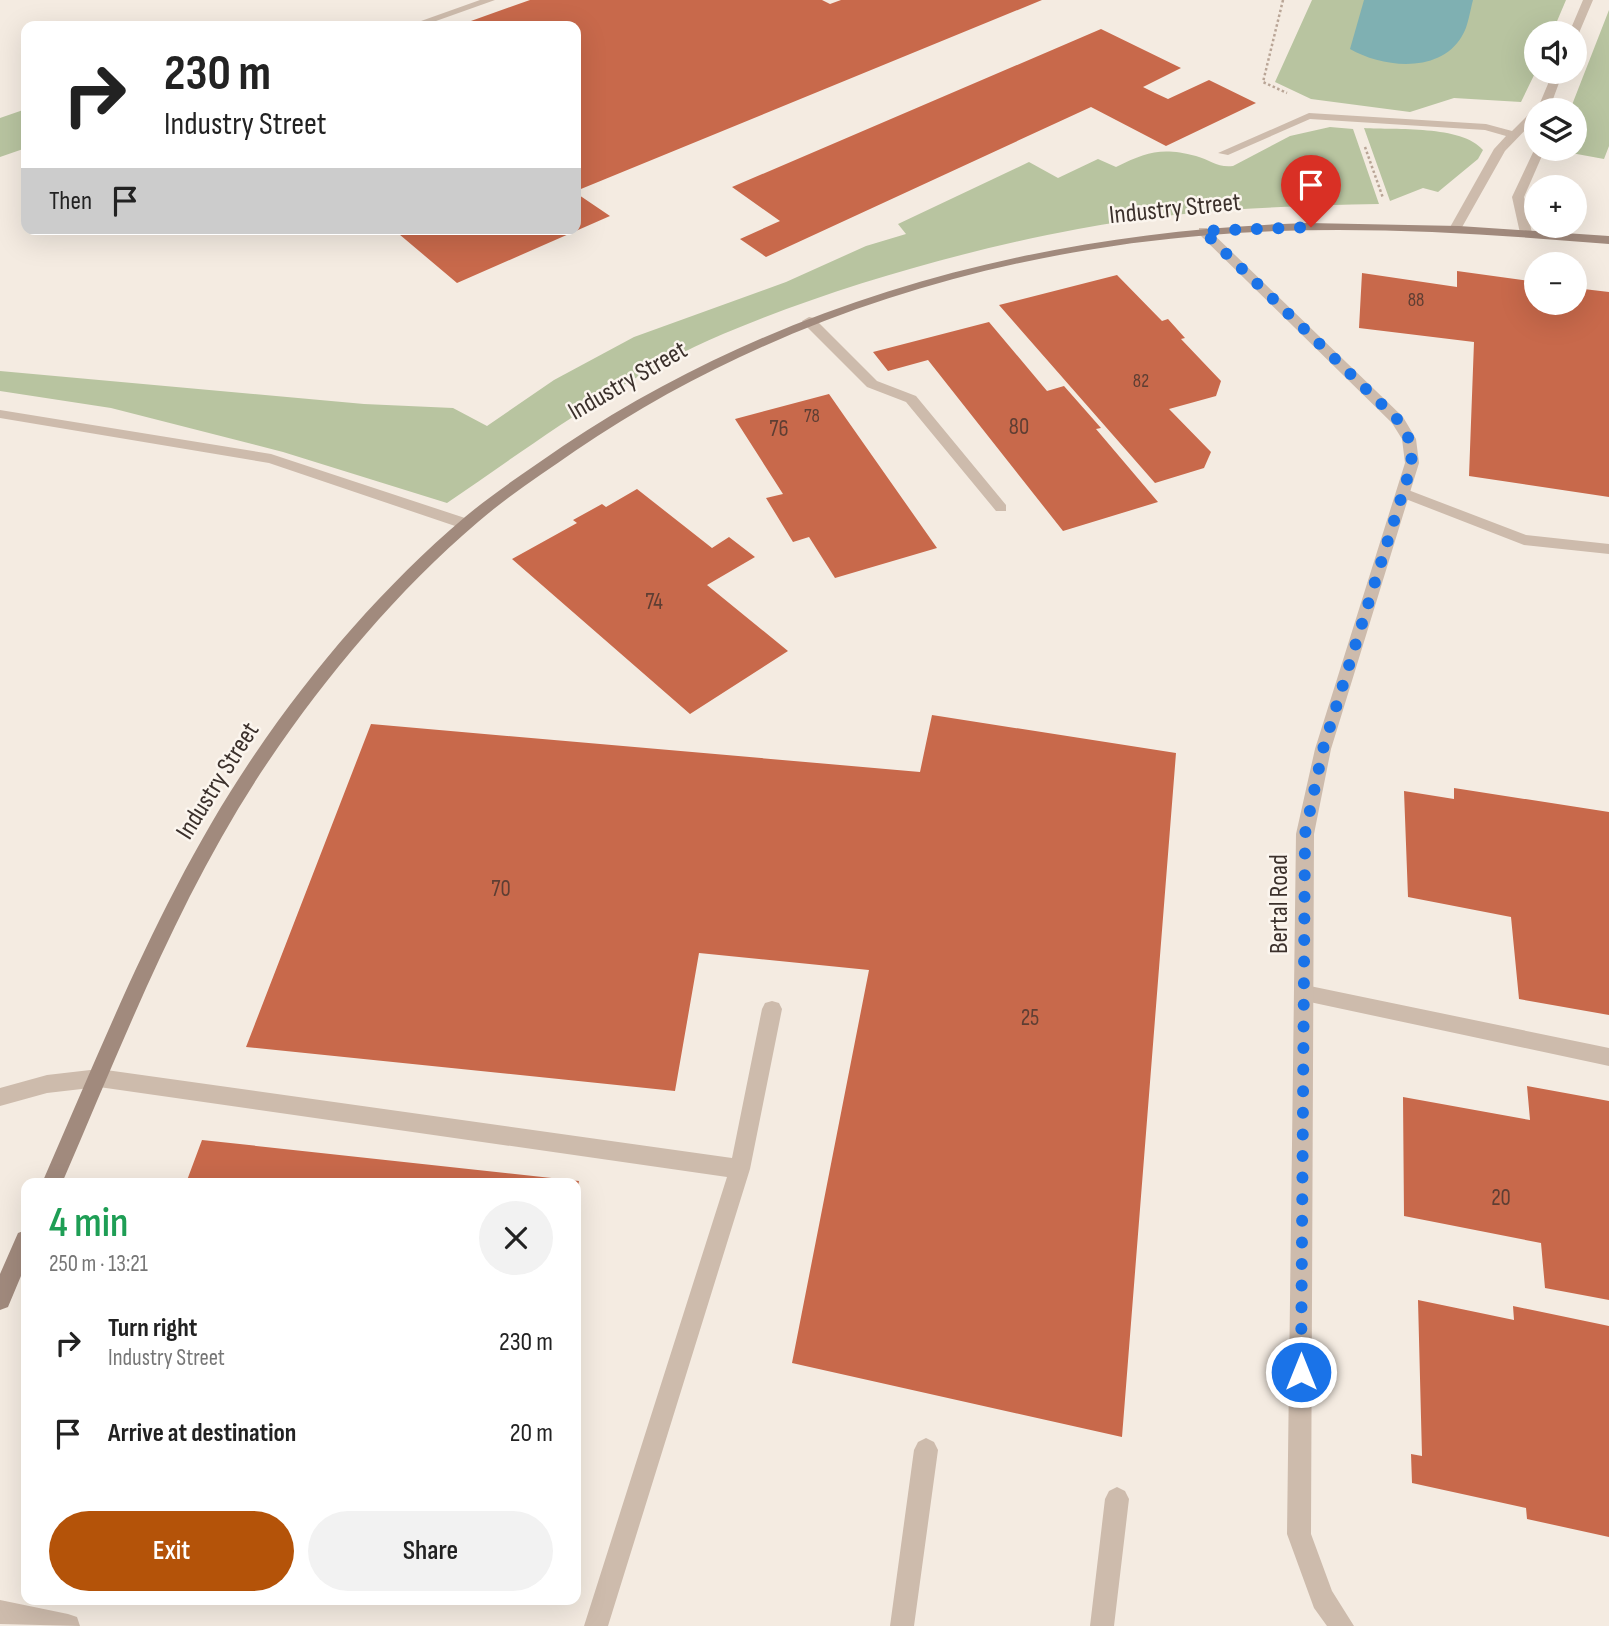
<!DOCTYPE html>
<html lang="en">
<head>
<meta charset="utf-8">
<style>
  body { margin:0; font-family:"Sofia Sans Condensed",sans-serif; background:#f2f2f2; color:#222; height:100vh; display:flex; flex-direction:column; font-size:26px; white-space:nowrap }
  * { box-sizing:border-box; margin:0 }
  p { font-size:23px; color:#767676 }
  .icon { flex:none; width:38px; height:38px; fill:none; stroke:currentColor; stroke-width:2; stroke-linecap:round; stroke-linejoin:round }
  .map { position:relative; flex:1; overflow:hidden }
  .side { position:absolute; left:21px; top:1178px; width:560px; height:427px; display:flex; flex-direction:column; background:#fff; border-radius:14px; box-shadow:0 7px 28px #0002 }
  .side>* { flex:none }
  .guide { position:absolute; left:21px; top:21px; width:560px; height:214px; border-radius:14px; box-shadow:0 7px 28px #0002; background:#fff; color:#222; overflow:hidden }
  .tools { position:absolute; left:1524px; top:21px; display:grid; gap:14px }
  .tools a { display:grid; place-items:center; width:63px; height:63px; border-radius:50%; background:#fff; box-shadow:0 7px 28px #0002; font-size:35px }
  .pin { position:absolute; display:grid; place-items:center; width:60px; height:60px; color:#fff; margin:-72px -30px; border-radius:50% 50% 50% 0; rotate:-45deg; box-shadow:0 0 7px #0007 }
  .pin .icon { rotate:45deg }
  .me { position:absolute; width:77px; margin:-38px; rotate:0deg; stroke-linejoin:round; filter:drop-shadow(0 0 5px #0008) }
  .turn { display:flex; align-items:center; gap:24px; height:147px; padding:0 28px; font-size:32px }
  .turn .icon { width:91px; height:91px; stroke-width:2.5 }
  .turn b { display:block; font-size:49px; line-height:60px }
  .then { display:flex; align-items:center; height:66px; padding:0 28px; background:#0003; gap:14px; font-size:26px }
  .round { display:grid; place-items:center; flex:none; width:74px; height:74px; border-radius:37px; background:#f2f2f2 }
  .headline { display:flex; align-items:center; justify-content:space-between; height:119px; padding:0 28px }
  h1 { font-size:42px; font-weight:600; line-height:52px; color:#1e9e55 }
  .action { display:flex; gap:14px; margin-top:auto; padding:14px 28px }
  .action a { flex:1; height:80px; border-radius:42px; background:#b45309; color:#fff; font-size:28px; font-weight:600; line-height:80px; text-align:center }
  .action a+a { background:#f2f2f2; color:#222 }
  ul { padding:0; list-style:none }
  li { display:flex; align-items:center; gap:21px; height:91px; padding:0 28px }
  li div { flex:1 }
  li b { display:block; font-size:26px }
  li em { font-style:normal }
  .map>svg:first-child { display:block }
  .green { fill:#b8c4a0 }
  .water { fill:#7fb0b2 }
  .building { fill:#c8694b }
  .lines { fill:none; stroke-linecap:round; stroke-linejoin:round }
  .path { stroke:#b9a596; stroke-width:2.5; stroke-dasharray:2.5 2.5; stroke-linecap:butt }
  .lane { fill:#cdbbac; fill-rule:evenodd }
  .street { fill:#cdbbac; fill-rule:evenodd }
  .secondary { fill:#a18a7d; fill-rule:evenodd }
  .route { stroke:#1a73e8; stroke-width:12; stroke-dasharray:0 21.6 }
  .labels { text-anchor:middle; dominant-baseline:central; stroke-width:5; stroke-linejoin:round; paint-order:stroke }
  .far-number-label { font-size:19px; fill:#5e3e33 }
  .number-label { font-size:23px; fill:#5e3e33 }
  .street-label { font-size:26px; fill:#3b302b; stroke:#fbf5ee }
</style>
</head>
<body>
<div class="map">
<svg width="1609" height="1626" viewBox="0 0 1609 1626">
  <rect width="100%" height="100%" fill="#f4ebe1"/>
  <!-- green -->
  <path class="green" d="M 1312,0 L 1566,0 L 1552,33 L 1536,33 L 1536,71 L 1521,102 L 1454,98 L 1410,112 L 1311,99 L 1275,82 Z
    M 1609,10 L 1609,146 L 1604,159 L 1555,150 L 1575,149 L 1575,110 L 1570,110 Z
    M 26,109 L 26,148 L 0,157 L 0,118 Z
    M 1330,127 L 1353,129 L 1379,204 C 1279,206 1176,210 1078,229 C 961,251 832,288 723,334 C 624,376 535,443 447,503 L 283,452 L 111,408 L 0,391 L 0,371 L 364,404 L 453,408 L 487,426 L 554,380 L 634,337 L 786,282 L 866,246 L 906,234 L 898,224 L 1029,162 L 1058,178 L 1098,159 L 1116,167 C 1147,152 1161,147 1196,156 C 1210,160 1218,168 1233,166 L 1290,136 Z
    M 1364,128 C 1395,130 1462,125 1483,150 L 1478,159 L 1438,192 L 1423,188 L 1390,201 Z"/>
  <!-- water -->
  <path class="water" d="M 1364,0 L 1473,0 C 1470,11 1468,27 1462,36 C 1440,74 1383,68 1350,49 Z"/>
  <!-- building -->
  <path class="building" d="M 530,0 L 822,0 L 830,4 L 841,0 L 1042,0 L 576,191 L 576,26 L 457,26 Z
    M 1101,29 L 1181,68 L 1143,87 L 1155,93 L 1168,99 L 1209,80 L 1256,103 L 1166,146 L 1091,107 L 766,257 L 740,239 L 780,221 L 732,187 Z
    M 576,193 L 610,216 L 457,283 L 393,229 L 576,229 Z
    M 1457,271 L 1536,282 L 1536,303 L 1575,303 L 1575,288 L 1609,292 L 1609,497 L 1469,476 L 1474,342 L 1359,328 L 1362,273 L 1457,287 Z
    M 1117,275 L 1162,321 L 1168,319 L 1185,338 L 1181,339 L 1221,381 L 1216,396 L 1169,409 L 1211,452 L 1204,468 L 1155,483 L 999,305 Z
    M 989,322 L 1047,391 L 1064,386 L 1101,428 L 1096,429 L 1158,502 L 1063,531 L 928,360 L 888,371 L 873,352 Z
    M 829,394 L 845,417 L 937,548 L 835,578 L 809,537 L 793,542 L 766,498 L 783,494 L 735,419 Z
    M 637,489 L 712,548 L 729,537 L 755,557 L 707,585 L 788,651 L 690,714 L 512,559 L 577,523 L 573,520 L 602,504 L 606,507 Z
    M 932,715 L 1176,753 L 1122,1437 L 792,1363 L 869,970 L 699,953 L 675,1091 L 246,1047 L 371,724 L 920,772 Z
    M 1454,788 L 1609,812 L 1609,1015 L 1519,999 L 1511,917 L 1408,897 L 1404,791 L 1454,799 Z
    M 1527,1086 L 1609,1101 L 1609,1300 L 1545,1288 L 1541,1243 L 1404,1216 L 1403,1097 L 1530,1120 Z
    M 202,1140 L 579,1181 L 577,1191 L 576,1183 L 186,1183 Z
    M 1418,1300 L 1514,1320 L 1513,1306 L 1609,1326 L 1609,1537 L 1527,1519 L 1526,1508 L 1412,1483 L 1411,1454 L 1422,1456 Z"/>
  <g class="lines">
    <!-- path -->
    <path class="path" d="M 1283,0 L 1263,82 L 1287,93
      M 1365,147 L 1383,198"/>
    <!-- lane -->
    <path class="lane" d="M 480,0 L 495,0 L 422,26 L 407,26 Z
      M 1583,0 L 1593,0 L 1579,33 L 1575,36 L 1575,33 L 1569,33 Z
      M 1553,72 L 1563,72 L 1549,110 L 1536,110 L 1536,119 L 1505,151 L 1461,229 L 1455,233 L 1449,229 L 1494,149 L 1506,136 L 1485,130 L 1310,119 L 1228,155 L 1218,153 L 1309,113 L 1486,124 L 1512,131 L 1532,111 L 1537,110 Z
      M 1536,146 L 1536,149 L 1545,149 L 1524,197 L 1532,233 L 1526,237 L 1520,233 L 1512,197 Z
      M 809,317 L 814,318 L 877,381 L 916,396 L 1006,505 L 1006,511 L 996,511 L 906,402 L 867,387 L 804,324 L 802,321 Z
      M 0,410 L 271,454 L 471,520 L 473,524 L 466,529 L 461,528 L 269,463 L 0,418 Z
      M 1403,488 L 1526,535 L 1609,544 L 1609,554 L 1524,545 L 1398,496 L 1398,490 Z
      M 1305,985 L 1609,1048 L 1609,1066 L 1305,1001 L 1298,999 L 1295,993 L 1298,987 Z
      M 772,1001 L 779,1003 L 782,1009 L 750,1169 L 608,1626 L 584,1626 L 727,1177 L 99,1087 L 47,1093 L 0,1106 L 0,1088 L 47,1075 L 99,1069 L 732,1158 L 762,1009 L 765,1003 Z
      M 926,1438 L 934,1442 L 938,1450 L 914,1626 L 890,1626 L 914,1450 L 918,1442 Z
      M 1117,1487 L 1125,1491 L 1129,1499 L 1114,1626 L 1090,1626 L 1105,1499 L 1109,1491 Z
      M 0,1600 L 68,1614 L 77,1617 L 80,1626 L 0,1624 Z"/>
    <!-- street -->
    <path class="street" d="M 1199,228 L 1207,228 L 1403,417 L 1416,439 L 1419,463 L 1331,749 L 1314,834 L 1311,1534 L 1332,1591 L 1354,1626 L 1327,1626 L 1314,1608 L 1287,1534 L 1296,834 L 1315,749 L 1405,463 L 1402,439 L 1392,423 L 1199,234 Z"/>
    <!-- secondary -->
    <path class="secondary" d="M 1308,223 L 1459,226 L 1609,236 L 1609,244 C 1476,233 1343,224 1210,235 C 984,253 763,323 575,451 C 542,474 508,496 478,522 C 398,590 327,675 268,762 C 181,891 124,1040 62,1183 L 42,1183 C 106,1037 165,886 255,754 C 314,667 386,584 465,517 C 496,491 530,469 563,446 C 785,298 1043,231 1308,223 Z
      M 26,1230 L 26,1264 L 8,1307 L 0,1310 L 0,1274 L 18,1233 Z"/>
  </g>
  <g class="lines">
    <!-- route -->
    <path class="route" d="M 1301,1372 L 1305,834 L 1323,749 L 1412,463 L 1409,439 L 1398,420 L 1203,231 L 1311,227"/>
  </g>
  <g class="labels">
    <!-- far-number labels -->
    <g class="far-number-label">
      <text x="1416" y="300">88</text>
      <text x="1141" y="381">82</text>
      <text x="812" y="416">78</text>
    </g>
    <!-- number labels -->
    <g class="number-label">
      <text x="1019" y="427">80</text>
      <text x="779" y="429">76</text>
      <text x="654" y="602">74</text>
      <text x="501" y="889">70</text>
      <text x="1030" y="1018">25</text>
      <text x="1501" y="1198">20</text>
    </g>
    <!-- street labels -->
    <g class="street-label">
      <text transform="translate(1175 209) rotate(-6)">Industry Street</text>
      <text transform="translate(628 381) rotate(-30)">Industry Street</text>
      <text transform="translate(218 781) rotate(-58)">Industry Street</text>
      <text transform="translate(1279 904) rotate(-90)">Bertal Road</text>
    </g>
  </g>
</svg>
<div class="tools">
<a><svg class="icon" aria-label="sound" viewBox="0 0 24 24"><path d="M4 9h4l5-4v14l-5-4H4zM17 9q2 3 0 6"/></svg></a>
<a><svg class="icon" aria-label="layers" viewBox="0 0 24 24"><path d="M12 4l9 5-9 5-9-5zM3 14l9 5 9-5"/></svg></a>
<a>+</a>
<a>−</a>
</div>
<div class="pin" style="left:1311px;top:227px;background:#d93025"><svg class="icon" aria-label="arrive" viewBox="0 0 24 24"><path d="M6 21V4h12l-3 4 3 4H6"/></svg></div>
<svg class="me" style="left:1301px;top:1372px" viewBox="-20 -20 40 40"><circle r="17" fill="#1a73e8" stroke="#fff" stroke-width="3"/><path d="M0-11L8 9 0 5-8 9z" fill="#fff"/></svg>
<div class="guide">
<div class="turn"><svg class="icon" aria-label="right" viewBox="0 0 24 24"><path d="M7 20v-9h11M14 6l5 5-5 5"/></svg><div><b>230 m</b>Industry Street</div></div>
<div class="then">Then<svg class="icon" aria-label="arrive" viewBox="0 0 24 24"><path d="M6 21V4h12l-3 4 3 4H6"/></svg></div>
</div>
<section class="side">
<div class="headline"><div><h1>4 min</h1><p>250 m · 13:21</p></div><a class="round"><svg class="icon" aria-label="close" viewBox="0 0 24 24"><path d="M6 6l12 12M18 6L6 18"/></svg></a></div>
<ul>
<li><svg class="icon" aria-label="right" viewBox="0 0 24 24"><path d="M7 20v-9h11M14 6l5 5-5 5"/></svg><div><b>Turn right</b><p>Industry Street</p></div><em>230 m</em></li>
<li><svg class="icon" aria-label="arrive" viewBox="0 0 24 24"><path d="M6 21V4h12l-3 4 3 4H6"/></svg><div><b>Arrive at destination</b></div><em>20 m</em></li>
</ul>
<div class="action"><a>Exit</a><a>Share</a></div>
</section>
</div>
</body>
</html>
